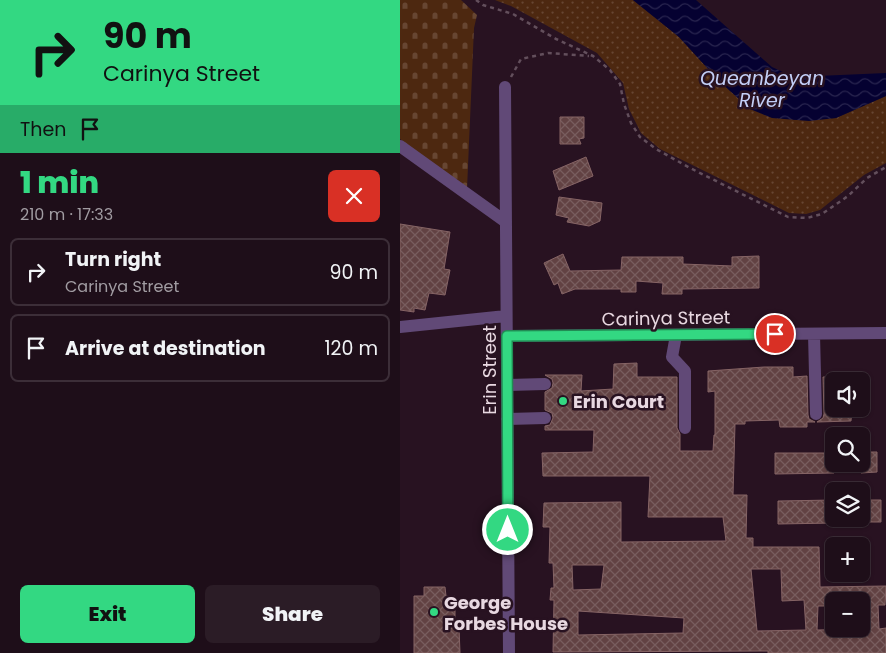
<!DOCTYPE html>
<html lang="en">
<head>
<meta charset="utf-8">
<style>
  body { margin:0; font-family:Poppins,sans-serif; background:#2b1c26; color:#f1f3f6; height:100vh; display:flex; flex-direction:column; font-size:19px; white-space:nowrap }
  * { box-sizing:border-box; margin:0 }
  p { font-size:16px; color:#a19ca2 }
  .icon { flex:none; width:28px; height:28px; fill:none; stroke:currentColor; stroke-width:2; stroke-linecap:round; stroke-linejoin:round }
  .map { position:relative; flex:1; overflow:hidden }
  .drawer { display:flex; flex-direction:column; background:#1e0e19; width:400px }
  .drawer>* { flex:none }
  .banner { background:#33d882; color:#111; overflow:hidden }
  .tools { position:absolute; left:425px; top:372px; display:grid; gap:10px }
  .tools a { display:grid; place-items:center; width:45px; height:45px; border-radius:8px; background:#1e0e19; box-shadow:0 1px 4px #0004,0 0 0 1px #3c2e38; font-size:25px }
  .pin { position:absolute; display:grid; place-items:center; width:42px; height:42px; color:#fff; margin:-21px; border:2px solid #fff; border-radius:50%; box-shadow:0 1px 5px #0007 }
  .me { position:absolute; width:55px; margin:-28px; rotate:0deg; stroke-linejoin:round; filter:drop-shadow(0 0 4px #0008) }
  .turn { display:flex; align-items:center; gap:18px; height:105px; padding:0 20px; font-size:22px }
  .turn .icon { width:65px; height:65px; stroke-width:2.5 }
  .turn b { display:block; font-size:35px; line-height:42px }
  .then { display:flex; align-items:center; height:48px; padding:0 20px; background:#0003; gap:10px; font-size:19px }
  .round { display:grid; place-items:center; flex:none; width:52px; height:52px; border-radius:8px; background:#2b1c26 }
  .headline { display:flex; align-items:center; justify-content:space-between; height:85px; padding:0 20px }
  h1 { font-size:30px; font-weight:800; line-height:38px; color:#33d882 }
  .primary-button { display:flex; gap:10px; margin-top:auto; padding:10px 20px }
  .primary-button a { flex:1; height:58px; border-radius:8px; background:#33d882; color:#111; font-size:20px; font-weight:800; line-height:58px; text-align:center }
  .primary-button a+a { background:#2b1c26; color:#f1f3f6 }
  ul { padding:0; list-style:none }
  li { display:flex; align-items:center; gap:15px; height:68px; margin:0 10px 8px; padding:0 10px; border:2px solid #3c2e38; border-radius:8px }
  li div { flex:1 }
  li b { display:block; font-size:19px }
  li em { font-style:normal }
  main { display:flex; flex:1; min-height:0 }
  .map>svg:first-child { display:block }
  .grass { fill:url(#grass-dots) }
  .cemetery { fill:url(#cemetery-stones) }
  .water { fill:url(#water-waves) }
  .building { fill:url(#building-cross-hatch); stroke:#866465; fill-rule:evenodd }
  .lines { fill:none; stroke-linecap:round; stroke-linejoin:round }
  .path { stroke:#634f5c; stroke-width:2.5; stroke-dasharray:4 4; stroke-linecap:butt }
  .minor { stroke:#614977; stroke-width:12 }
  .route-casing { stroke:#218c54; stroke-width:12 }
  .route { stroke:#33d882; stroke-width:9 }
  .poi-dot { fill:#33d882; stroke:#281221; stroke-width:2 }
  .labels { text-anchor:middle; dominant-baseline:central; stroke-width:5; stroke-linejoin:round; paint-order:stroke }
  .street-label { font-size:18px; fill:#e8d8e1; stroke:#281221 }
  .poi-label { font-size:18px; font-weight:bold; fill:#e8d8e1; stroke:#281221; text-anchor:start }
  .water-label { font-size:19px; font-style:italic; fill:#c2cef6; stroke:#281221 }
</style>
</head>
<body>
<main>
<section class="drawer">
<div class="banner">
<div class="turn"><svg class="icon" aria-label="right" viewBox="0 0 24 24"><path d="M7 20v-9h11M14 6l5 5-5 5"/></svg><div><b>90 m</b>Carinya Street</div></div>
<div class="then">Then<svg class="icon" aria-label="arrive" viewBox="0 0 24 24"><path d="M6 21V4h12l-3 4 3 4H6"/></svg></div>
</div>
<div class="headline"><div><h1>1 min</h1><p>210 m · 17:33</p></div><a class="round" style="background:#d93025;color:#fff"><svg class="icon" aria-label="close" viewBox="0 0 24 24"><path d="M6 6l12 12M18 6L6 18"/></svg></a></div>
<ul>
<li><svg class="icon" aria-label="right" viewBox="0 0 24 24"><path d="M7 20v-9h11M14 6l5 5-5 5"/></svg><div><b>Turn right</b><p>Carinya Street</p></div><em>90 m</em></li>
<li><svg class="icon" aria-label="arrive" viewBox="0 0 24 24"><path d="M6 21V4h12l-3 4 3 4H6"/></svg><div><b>Arrive at destination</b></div><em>120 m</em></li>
</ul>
<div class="primary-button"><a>Exit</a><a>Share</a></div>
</section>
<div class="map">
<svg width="486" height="653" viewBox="0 0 486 653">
  <defs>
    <pattern id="grass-dots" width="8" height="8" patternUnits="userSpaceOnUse" patternTransform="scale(1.25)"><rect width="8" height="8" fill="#4d2810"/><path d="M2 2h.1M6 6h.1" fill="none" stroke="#674632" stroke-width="1.8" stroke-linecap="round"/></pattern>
    <pattern id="cemetery-stones" width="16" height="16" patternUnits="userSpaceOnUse" patternTransform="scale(1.25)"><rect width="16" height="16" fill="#4d2810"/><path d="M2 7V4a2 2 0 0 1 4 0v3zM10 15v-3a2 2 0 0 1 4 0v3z" fill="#674632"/></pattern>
    <pattern id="water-waves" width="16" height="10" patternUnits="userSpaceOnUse" patternTransform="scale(1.25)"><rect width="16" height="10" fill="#050131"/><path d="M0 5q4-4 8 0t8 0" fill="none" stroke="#29254f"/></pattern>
    <pattern id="building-cross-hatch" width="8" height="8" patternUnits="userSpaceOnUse" patternTransform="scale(1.25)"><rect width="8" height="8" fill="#624243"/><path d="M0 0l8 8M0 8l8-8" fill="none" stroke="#785d5e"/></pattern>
  </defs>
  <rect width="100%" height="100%" fill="#281221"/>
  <!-- grass -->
  <path class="grass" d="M 95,0 L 233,0 L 279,37 L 320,82 L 394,120 L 436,118 L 486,96 L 486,163 L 464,175 L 420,210 L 406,214 L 389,213 L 260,149 L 241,133 L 229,109 L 223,83 L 197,53 L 111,6 Z"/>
  <!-- cemetery -->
  <path class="cemetery" d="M 0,0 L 61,0 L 77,15 L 74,28 L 67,189 L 0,139 Z"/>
  <!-- water -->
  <path class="water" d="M 233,0 L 296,0 L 372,67 L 394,77 L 486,73 L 486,96 L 436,118 L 409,121 L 372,118 L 350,109 L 320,82 L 279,37 Z"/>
  <!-- building -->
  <path class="building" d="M 160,117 L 184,117 L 184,138 L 179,139 L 181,144 L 160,144 Z
    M 186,157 L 193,176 L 159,190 L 153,171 Z
    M 159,197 L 202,203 L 200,221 L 189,226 L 167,222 L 169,218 L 156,215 Z
    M 0,224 L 50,232 L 44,269 L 50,270 L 45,295 L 29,293 L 25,310 L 14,308 L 14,312 L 0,310 Z
    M 163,254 L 170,271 L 221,270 L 222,257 L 283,257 L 283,264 L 332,266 L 332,257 L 359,256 L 359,288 L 282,289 L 282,294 L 262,294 L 263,283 L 236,281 L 236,292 L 221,292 L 221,289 L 175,289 L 162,294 L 158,283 L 154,285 L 144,263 Z
    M 237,363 L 237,377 L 277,377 L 277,428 L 280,434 L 280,451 L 313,451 L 314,435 L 315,435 L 315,391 L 308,392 L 308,371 L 364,367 L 393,367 L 393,377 L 407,376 L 408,415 L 409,419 L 415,422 L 407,422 L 407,427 L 380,427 L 379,420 L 345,421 L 345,424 L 335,424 L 333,495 L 347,495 L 346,538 L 353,538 L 353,547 L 419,547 L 420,587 L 486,586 L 485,605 L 478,605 L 479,629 L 486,628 L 486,653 L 368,653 L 368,651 L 153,652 L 154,600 L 150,600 L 151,588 L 154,588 L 153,563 L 149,563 L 150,527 L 143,527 L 144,503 L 221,502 L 221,542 L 326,541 L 323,517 L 248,517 L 250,476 L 143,476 L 142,453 L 193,452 L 194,430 L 145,430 L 145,426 L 150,425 L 153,418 L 152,413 L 145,410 L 145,392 L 152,388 L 153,383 L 152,379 L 145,375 L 182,375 L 181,391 L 213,389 L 214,364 ZM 172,565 L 204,565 L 201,589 L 173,590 ZM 351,569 L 381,569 L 382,601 L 404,600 L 406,630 L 357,631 ZM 464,598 L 467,629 L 417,630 L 418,606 L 425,606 L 424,599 ZM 178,611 L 284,618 L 283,633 L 178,635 Z
    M 423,377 L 434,377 L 434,409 L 452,409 L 451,421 L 417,422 L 423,418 L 424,414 Z
    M 461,452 L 477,452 L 477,472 L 461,473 Z
    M 375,453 L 434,453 L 434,473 L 375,474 Z
    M 434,500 L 434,523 L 378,524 L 378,501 Z
    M 461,500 L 481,500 L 481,522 L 461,522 Z
    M 24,587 L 45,587 L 46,596 L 55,596 L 55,629 L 59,628 L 60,653 L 14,653 L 14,596 L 24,596 Z"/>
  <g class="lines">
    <!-- path -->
    <path class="path" d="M 76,0 L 83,5 L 113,14 L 156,39 L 193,56 L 210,70 L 220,84 L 224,104 L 231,123 L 240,137 L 256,149 L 290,168 L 388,217 L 407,218 L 422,214 L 448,196 L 467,178 L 486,167
      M 111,77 L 121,59 L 148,53 L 189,56"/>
    <!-- minor -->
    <path class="minor" d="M 105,87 L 109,653
      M 0,146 L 106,222
      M 0,327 L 106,316
      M 414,334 L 416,414
      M 276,335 L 272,357 L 285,371 L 285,428
      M 107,336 L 486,333
      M 107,385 L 145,384
      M 107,419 L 145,418"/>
  </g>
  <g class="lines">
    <defs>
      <path id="route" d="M 108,530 L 107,336 L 375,334"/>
    </defs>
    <!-- route casing -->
    <use href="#route" class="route-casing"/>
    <!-- route -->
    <use href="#route" class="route"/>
  </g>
  <!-- markers -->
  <g class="poi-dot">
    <circle cx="163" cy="401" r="5"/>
    <circle cx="34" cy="612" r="5"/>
  </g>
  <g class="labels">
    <!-- street labels -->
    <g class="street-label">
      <text transform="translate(266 318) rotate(-1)">Carinya Street</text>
      <text transform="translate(89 370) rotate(-90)">Erin Street</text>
    </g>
    <!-- poi labels -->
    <g class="poi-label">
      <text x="173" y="401">Erin Court</text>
      <text x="44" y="602">George<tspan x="44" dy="21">Forbes House</tspan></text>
    </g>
    <!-- water labels -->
    <g class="water-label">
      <text x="362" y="78">Queanbeyan<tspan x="362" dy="22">River</tspan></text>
    </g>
  </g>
</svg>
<div class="tools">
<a><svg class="icon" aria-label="sound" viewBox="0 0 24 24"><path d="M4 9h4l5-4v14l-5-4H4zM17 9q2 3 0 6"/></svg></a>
<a><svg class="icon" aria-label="search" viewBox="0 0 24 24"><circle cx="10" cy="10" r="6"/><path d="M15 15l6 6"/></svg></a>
<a><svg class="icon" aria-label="layers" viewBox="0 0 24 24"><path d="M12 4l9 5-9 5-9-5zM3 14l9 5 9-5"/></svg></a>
<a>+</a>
<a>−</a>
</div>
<div class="pin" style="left:375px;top:334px;background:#d93025"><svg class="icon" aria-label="arrive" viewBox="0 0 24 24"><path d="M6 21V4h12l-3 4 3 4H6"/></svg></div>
<svg class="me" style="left:108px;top:530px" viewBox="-20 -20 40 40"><circle r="17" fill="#33d882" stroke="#fff" stroke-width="3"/><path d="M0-11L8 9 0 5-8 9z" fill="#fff"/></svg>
</div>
</main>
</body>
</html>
